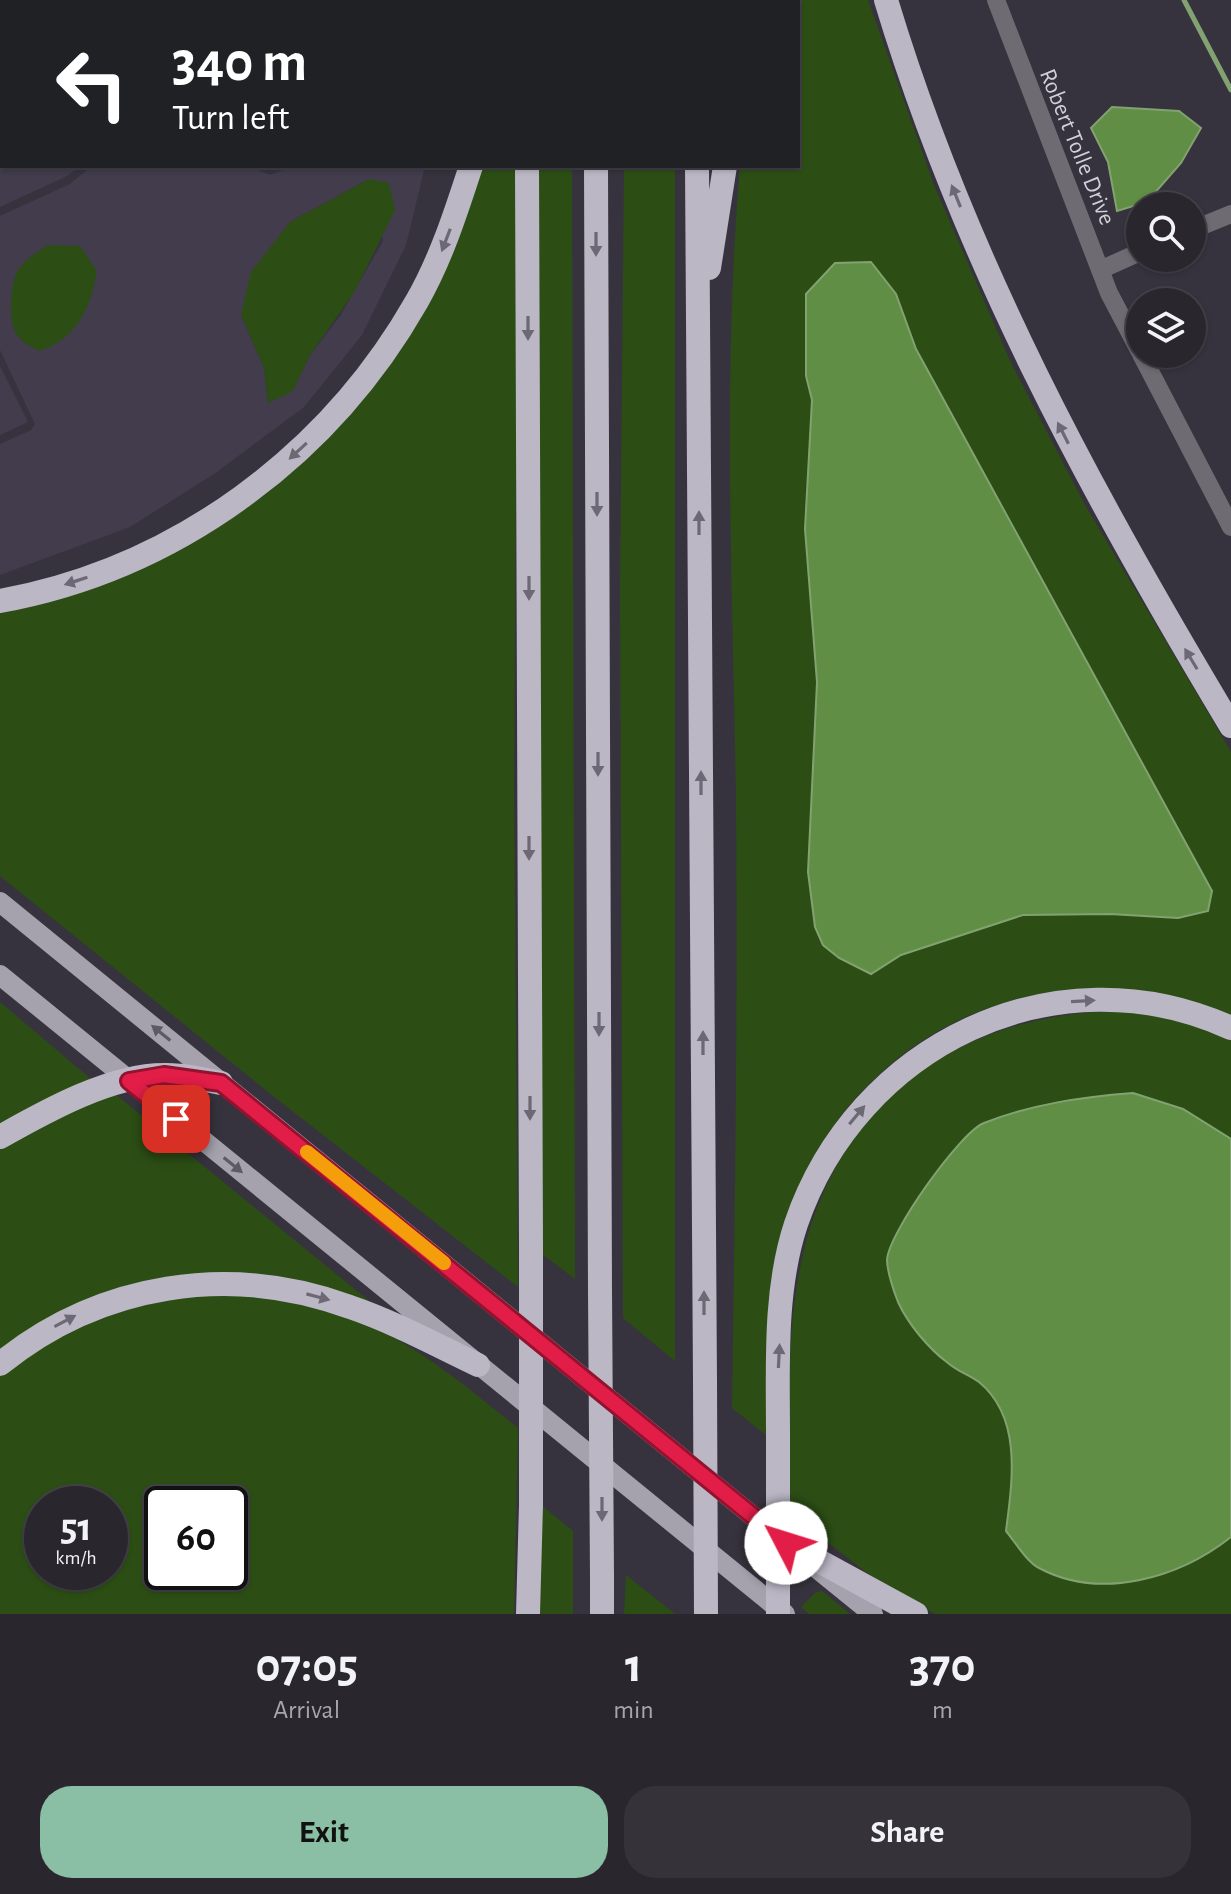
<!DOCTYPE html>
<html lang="en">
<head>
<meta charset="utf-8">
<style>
  body { margin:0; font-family:"Alegreya Sans",sans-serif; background:#35323a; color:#f1f3f6; height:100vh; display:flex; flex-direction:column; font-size:30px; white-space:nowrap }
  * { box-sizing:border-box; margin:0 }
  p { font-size:26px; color:#a5a5aa }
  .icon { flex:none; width:44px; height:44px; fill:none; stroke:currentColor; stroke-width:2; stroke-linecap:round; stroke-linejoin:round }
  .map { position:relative; height:1614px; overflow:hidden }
  .sheet { display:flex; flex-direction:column; background:#29262e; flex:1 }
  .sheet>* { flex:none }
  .banner { position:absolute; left:0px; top:0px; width:800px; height:168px; box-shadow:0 2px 6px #0004,0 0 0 2px #45434a; background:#202124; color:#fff; overflow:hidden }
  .fabs { position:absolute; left:1126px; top:192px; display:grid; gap:16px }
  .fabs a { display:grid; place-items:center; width:80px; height:80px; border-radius:50%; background:#29262e; box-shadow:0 2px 6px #0004,0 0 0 2px #45434a; font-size:40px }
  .speed { position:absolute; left:24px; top:1486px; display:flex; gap:16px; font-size:40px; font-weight:700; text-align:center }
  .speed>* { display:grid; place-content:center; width:104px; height:104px; border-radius:50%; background:#29262e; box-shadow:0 2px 6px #0004,0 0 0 2px #45434a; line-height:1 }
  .speed small { font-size:20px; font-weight:400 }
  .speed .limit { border:4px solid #111; border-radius:12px; background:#fff; color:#111 }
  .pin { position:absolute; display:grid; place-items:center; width:68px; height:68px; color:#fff; margin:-34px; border-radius:16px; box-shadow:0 4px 12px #0006 }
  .me { position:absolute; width:88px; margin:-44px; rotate:310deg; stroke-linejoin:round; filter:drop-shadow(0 0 6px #0008) }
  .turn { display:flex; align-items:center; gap:28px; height:168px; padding:0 40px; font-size:36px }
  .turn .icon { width:104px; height:104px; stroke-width:2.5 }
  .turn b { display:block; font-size:56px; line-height:68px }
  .eta { display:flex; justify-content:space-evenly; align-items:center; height:136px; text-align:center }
  .eta b { font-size:48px; font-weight:700; line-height:56px }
  .button { display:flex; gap:16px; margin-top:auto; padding:16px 40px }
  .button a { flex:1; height:92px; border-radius:32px; background:#8abfa5; color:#111; font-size:32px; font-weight:700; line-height:92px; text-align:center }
  .button a+a { background:#35323a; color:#f1f3f6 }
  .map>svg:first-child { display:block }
  .built { fill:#423c4d; fill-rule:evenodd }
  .green { fill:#2c4e15; fill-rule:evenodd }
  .water { fill:#608e45; stroke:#82a271; stroke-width:2 }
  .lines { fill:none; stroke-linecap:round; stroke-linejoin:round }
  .stream { stroke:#82a271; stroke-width:5 }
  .minor { stroke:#6e6c72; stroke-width:18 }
  .major { stroke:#a5a2ae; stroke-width:20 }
  .highway { stroke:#bbb7c5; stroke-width:24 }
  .highway-bridge { stroke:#bbb7c5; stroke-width:24 }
  .oneway { fill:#6c6874 }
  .oneway2 { fill:#5e5a65 }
  .route-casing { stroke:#92132f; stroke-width:20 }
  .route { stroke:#e11d48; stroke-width:14 }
  .slow { stroke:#f59e0b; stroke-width:14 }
  .labels { text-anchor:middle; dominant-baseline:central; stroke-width:8; stroke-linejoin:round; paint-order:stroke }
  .street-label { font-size:24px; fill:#d2d0d7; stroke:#37333e }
</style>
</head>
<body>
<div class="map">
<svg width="1231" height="1614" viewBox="0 0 1231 1614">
  <rect width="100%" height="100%" fill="#37333e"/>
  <!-- built -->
  <path class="built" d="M 0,0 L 81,2 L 2,2 L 2,166 L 80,166 L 67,176 L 0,207 Z
    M 92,166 L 249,166 L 270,175 L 293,166 L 425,166 L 406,245 L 362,335 L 304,407 L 217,472 L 130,527 L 0,575 L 0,444 L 31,430 L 35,424 L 0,350 L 0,216 L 70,184 ZM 369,179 L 383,241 L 340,316 L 310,355 L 293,390 L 268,403 L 264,368 L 241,315 L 290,222 Z
    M 0,366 L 28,422 L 0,435 Z"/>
  <!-- green -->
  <path class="green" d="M 767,0 L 868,0 L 934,185 L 1011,363 L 1085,505 L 1231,752 L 1231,1019 C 1035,931 826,1046 777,1251 L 766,1435 L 732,1408 C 735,1206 738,1004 736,802 C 733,590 722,378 740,166 L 798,166 L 798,2 ZM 871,262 L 896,294 L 916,349 L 1212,891 L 1207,911 L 1178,918 L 1110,914 L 1023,915 L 900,955 L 871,974 L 808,872 L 817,682 L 805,529 L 812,400 L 806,376 L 805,324 L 853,263 Z
    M 478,166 L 518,166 L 514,784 L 518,1287 L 273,1096 L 0,876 L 0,609 L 97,582 L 337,424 Z
    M 533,166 L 572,166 L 575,1279 L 542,1254 Z
    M 624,166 L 675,166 L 675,1361 L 623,1318 L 620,591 Z
    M 369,179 L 389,183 L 395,210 L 355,291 L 310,355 L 293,391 L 268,403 L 264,368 L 241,315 L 251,272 L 290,222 Z
    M 48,245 L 80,246 L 97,271 C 91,308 76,340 39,351 C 30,346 19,341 15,331 C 9,319 10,287 16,274 C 22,261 36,253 48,245 Z
    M 0,1002 L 92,1080 L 0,1126 Z
    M 1111,1011 L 1164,1015 L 1231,1038 L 1231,1139 L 1220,1131 L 980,1124 L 934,1174 L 903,1223 L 948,1363 C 958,1370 971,1375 980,1383 C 1022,1420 1012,1483 1006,1531 L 1228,1539 L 1231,1537 L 1231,1614 L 935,1614 L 875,1579 L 788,1512 C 791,1430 784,1344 801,1264 C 834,1105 953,1017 1111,1011 Z
    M 114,1093 L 368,1300 L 367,1302 L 226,1275 L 0,1354 L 0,1144 Z
    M 229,1292 C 259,1296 291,1299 320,1306 C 396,1327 458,1380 518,1428 L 514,1614 L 0,1614 L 0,1376 L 39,1345 L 140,1301 ZM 42,1504 L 110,1504 L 110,1572 L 42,1572 ZM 162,1504 L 230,1504 L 230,1572 L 162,1572 Z
    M 541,1505 L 573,1531 L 573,1614 L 540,1614 Z
    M 626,1575 L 674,1613 L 673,1614 L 624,1614 Z
    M 822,1591 L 850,1614 L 809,1614 L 801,1607 L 816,1592 Z"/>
  <!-- water -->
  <path class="water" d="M 1112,107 L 1179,111 L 1201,128 L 1181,163 L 1147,202 L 1117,211 L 1108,162 L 1091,128 Z
    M 871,262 L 896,294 L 916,349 L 1212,891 L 1208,911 L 1178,918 L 1110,914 L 1023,915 L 901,955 L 871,974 L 839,958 L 823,945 L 815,927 L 808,872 L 817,682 L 805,529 L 812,400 L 806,376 L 806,294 L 835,263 Z
    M 1133,1093 L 1183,1109 L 1231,1139 L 1231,1537 C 1179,1578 1101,1601 1039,1568 C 1027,1562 1015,1542 1006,1531 C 1012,1483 1023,1418 979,1382 C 969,1375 957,1371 948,1363 C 929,1349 908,1324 898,1302 C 894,1292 887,1271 887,1260 C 888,1234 960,1132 984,1123 C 1032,1104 1082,1097 1133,1093 Z"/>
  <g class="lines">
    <!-- stream -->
    <path class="stream" d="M 1184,0 L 1231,90"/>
    <!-- minor -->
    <path class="minor" d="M 996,0 L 1109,293 L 1140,352
      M 1192,230 L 1231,214
      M 1100,270 L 1140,252
      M 1141,354 L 1231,527"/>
    <!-- major -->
    <path class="major" d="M 0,902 L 787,1544
      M 0,975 L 785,1614
      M 815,1567 L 873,1614"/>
    <!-- highway -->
    <path class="highway" d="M 527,0 L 527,2
      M 595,0 L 595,2
      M 696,0 L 696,2
      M 886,0 C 964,259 1092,495 1231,726
      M 494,2 L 494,0
      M 754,2 L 755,0
      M 527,166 L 531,1245
      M 596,166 L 600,1291
      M 697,166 L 705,1381
      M 709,268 L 725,166
      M 0,601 C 176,569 329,456 417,301 C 441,259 456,212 471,166
      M 0,1137 C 46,1111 112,1074 166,1075 C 185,1075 203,1079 221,1083
      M 0,1364 C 100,1283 230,1263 350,1307 C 394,1322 436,1345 478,1365
      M 778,1434 C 778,1366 774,1290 796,1224 C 857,1045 1055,948 1231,1028
      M 786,1543 L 916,1614
      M 602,1576 L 602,1614
      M 528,1614 L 531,1505"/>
    <!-- highway-bridge -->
    <path class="highway-bridge" d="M 531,1245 L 531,1505
      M 600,1291 L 602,1576
      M 705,1381 L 706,1614
      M 778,1434 L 778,1614"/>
  </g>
  <!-- one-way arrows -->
  <defs><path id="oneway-solid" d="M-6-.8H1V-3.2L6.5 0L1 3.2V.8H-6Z" transform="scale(2)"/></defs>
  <g class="oneway">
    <use href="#oneway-solid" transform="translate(956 196) rotate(-112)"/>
    <use href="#oneway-solid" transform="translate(446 240) rotate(111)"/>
    <use href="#oneway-solid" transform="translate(596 244) rotate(90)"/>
    <use href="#oneway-solid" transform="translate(528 328) rotate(90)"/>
    <use href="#oneway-solid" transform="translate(1063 433) rotate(-117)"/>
    <use href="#oneway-solid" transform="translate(298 451) rotate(137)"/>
    <use href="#oneway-solid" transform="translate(597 504) rotate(90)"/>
    <use href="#oneway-solid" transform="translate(699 523) rotate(-90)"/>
    <use href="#oneway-solid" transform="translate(76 581) rotate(162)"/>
    <use href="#oneway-solid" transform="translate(529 588) rotate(90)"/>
    <use href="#oneway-solid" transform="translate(1191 659) rotate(-121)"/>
    <use href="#oneway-solid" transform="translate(598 764) rotate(90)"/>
    <use href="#oneway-solid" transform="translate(701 783) rotate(-90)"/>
    <use href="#oneway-solid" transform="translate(529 848) rotate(90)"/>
    <use href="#oneway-solid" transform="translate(1083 1001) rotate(-3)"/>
    <use href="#oneway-solid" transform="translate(599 1024) rotate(90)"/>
    <use href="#oneway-solid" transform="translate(703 1043) rotate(-90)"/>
    <use href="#oneway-solid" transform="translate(530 1108) rotate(90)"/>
    <use href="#oneway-solid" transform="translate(857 1115) rotate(-50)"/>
    <use href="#oneway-solid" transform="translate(318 1297) rotate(15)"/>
    <use href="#oneway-solid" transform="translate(704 1303) rotate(-90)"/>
    <use href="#oneway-solid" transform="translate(65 1321) rotate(-28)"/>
    <use href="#oneway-solid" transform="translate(779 1356) rotate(-87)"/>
    <use href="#oneway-solid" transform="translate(602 1509) rotate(90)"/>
  </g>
  <g class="oneway2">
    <use href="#oneway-solid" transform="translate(161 1033) rotate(-141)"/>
    <use href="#oneway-solid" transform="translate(233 1165) rotate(39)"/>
  </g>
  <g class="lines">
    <defs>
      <path id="route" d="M 176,1119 L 129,1081 L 164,1075 L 221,1083 L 786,1543"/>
    </defs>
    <!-- route casing -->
    <use href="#route" class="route-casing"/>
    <!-- route -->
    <use href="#route" class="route"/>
    <!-- slow -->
    <path class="slow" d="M 307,1152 L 444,1263"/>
  </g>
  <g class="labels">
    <!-- street labels -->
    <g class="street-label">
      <text transform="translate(1077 147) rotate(68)">Robert Tolle Drive</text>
    </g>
  </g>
</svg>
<div class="fabs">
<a><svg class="icon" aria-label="search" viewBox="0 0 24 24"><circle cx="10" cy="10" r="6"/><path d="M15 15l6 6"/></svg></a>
<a><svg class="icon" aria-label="layers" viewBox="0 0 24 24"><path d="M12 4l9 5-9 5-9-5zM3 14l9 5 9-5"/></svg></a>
</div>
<div class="speed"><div>51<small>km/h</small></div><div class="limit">60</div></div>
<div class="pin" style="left:176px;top:1119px;background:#d93025"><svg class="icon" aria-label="arrive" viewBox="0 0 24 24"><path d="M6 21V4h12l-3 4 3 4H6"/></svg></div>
<svg class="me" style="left:786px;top:1543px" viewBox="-20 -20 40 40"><circle r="19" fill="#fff"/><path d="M0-13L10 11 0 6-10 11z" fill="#e11d48"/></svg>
<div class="banner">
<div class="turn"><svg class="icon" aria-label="left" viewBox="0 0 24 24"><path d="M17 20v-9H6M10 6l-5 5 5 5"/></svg><div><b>340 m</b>Turn left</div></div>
</div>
</div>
<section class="sheet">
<div class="eta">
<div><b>07:05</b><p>Arrival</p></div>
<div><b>1</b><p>min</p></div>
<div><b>370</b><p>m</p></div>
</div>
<div class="button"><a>Exit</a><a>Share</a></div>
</section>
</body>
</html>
